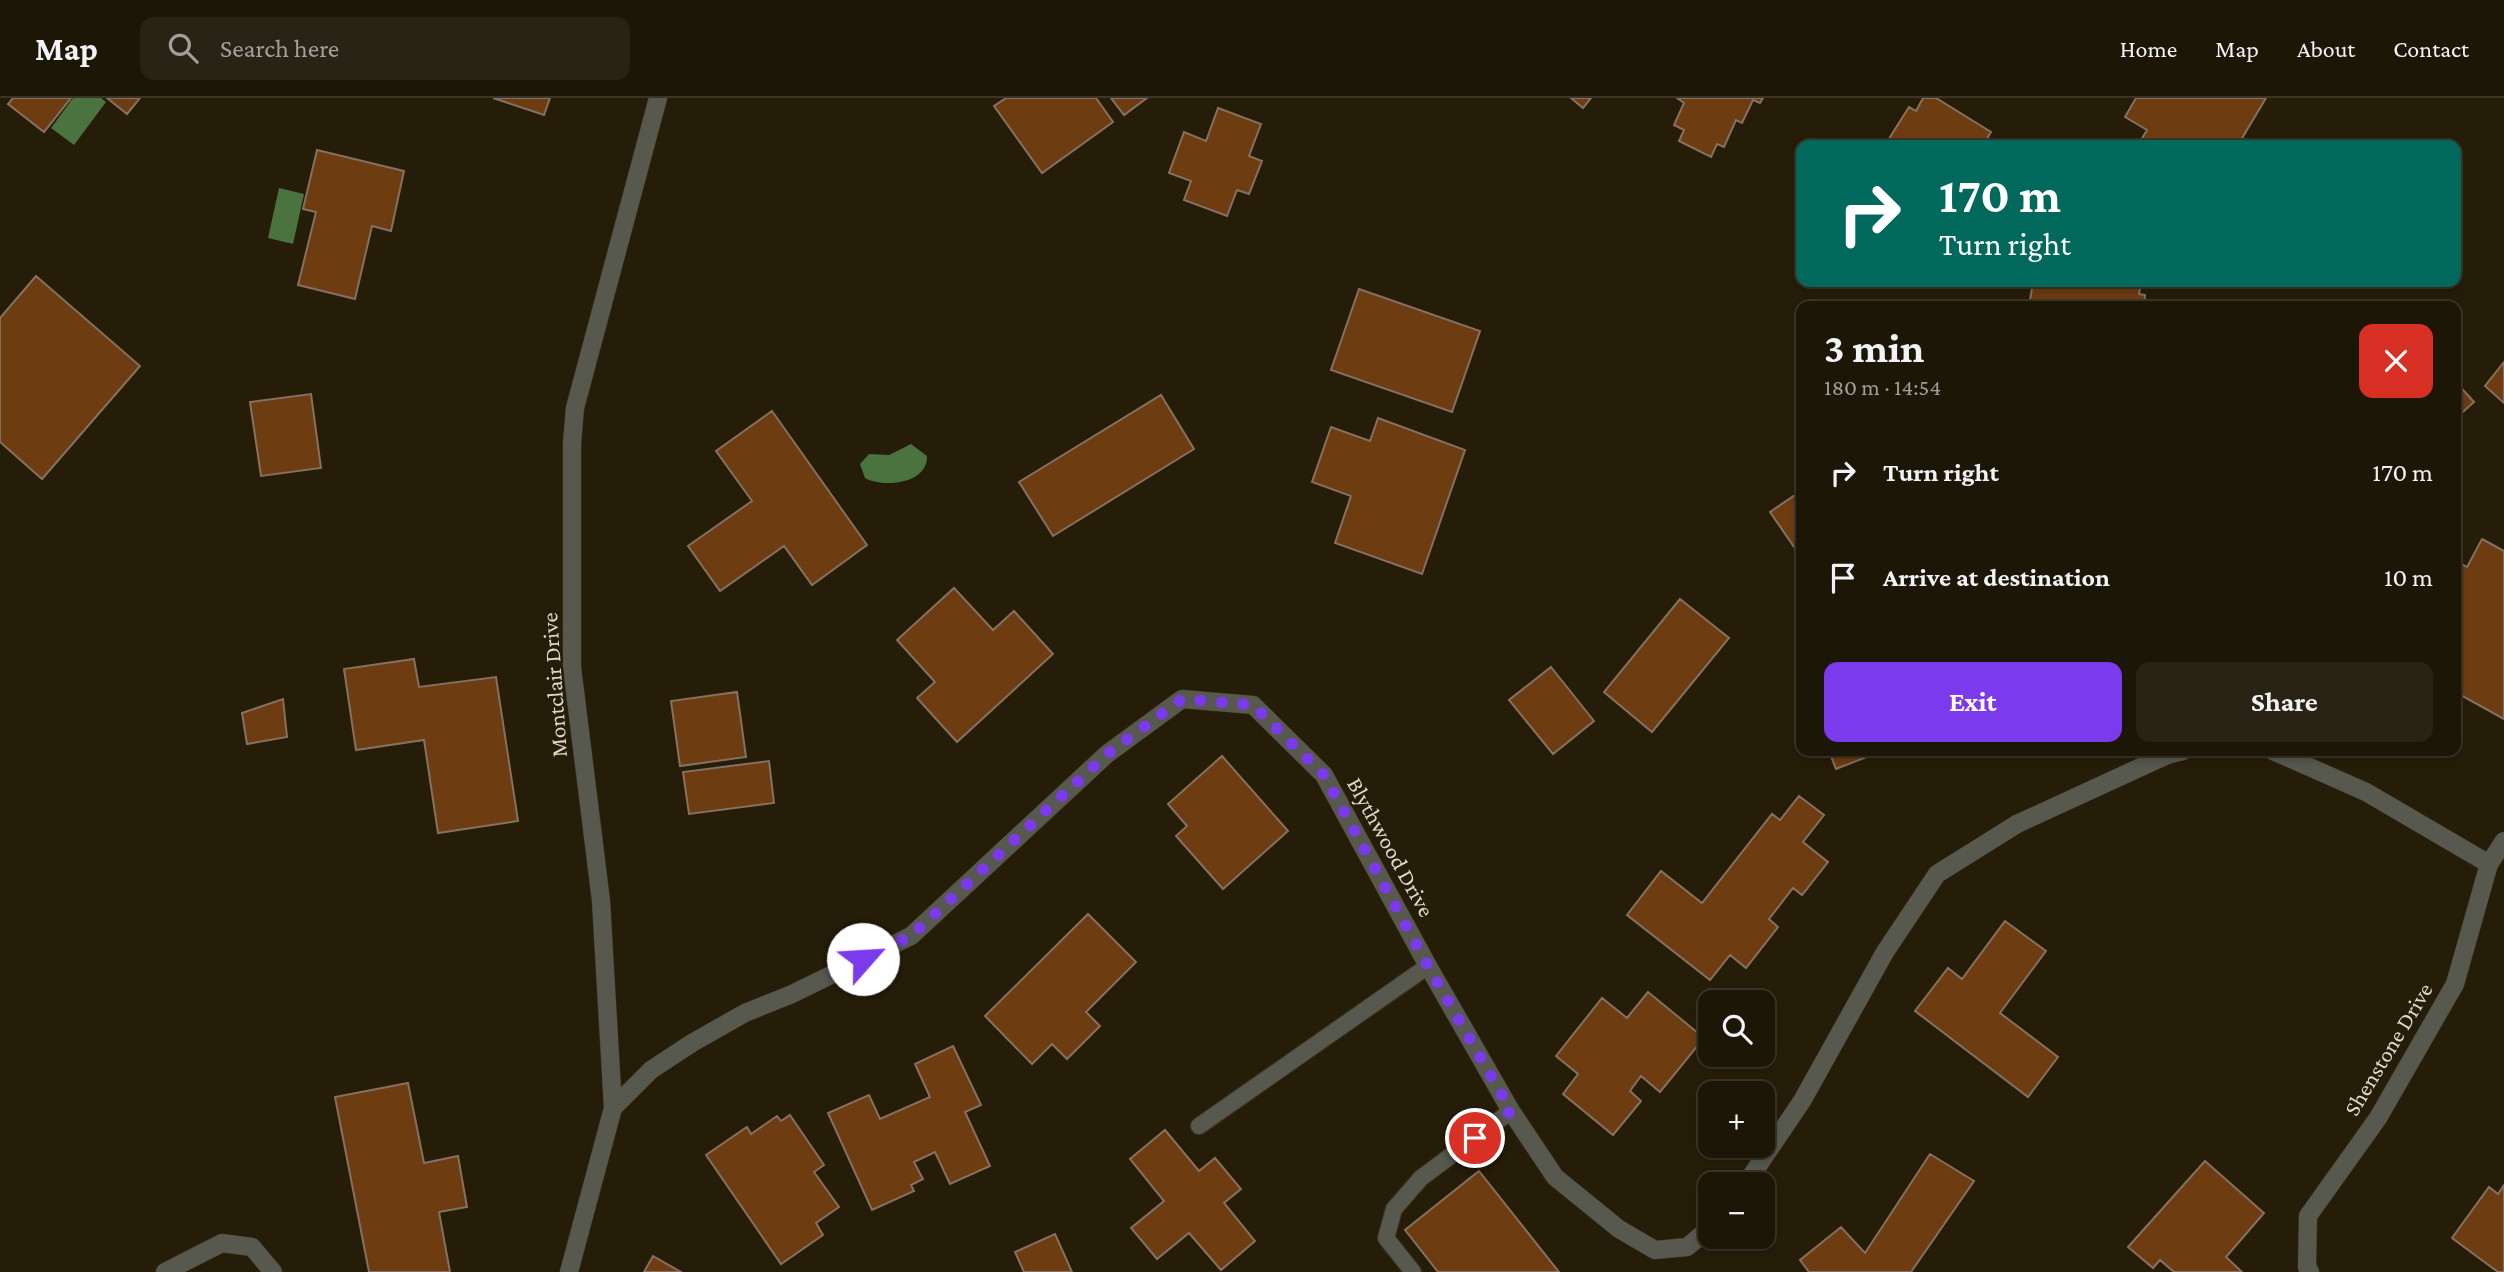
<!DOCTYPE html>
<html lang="en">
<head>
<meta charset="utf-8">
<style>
  body { margin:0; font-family:"Crimson Pro",serif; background:#292315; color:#f1f3f6; height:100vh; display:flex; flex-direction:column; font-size:26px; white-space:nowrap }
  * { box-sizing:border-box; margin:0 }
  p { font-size:23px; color:#a09f9b }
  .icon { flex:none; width:38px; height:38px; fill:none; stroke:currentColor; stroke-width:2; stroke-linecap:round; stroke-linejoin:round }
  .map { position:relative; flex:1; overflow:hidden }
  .details { position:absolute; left:1796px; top:203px; width:665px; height:455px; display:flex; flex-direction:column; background:#1c1607; border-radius:14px; box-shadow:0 4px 10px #0003,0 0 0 2px #3a3528 }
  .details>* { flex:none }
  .hud { position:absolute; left:1796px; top:42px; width:665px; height:147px; border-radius:14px; box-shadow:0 4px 10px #0003,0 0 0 2px #3a3528; background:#00695c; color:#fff; overflow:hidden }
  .controls { position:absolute; left:1698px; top:892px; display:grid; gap:14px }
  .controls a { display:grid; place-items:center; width:77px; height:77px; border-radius:14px; background:#1c1607; box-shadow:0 4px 10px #0003,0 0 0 2px #3a3528; font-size:35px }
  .pin { position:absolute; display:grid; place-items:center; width:60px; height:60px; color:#fff; margin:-30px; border:4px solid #fff; border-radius:50%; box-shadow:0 2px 7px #0007 }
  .me { position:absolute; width:77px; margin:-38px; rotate:64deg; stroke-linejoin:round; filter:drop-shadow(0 0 5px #0008) }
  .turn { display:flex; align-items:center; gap:24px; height:147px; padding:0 28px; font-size:32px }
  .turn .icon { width:91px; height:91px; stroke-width:2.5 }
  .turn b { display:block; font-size:49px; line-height:60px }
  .round { display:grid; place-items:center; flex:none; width:74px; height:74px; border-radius:14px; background:#292315 }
  .summary { display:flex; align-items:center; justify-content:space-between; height:119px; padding:0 28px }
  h1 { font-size:42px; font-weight:700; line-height:52px }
  .cta { display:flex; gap:14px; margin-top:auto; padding:14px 28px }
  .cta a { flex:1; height:80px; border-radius:14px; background:#7c3aed; color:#fff; font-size:28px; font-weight:700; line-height:80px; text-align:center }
  .cta a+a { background:#292315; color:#f1f3f6 }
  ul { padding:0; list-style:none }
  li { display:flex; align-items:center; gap:21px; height:105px; padding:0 28px }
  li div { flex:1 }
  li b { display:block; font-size:26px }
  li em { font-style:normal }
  header { display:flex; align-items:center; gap:42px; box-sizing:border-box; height:98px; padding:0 35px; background:#1c1607; border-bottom:2px solid #3a3528 }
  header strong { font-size:33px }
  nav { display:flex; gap:38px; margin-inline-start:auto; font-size:24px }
  .search { width:490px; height:63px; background:#292315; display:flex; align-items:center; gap:18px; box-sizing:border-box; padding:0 24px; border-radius:14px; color:#a09f9b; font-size:26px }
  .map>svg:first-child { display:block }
  .water { fill:#4a7340 }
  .building { fill:#6e3c11; stroke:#857061; stroke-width:2 }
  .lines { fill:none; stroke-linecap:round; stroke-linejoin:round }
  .lane-casing { stroke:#403724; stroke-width:18 }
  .street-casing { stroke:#403724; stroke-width:19 }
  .lane { stroke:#57584e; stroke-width:16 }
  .street { stroke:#57584e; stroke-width:18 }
  .route { stroke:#7c3aed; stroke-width:12; stroke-dasharray:0 21.6 }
  .labels { text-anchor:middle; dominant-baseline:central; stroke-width:5; stroke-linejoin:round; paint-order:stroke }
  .street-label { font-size:23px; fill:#ddd7cb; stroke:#261d09 }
</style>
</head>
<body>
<header>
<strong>Map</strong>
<div class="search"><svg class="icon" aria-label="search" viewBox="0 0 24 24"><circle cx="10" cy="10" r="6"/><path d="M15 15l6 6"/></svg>Search here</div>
<nav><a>Home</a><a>Map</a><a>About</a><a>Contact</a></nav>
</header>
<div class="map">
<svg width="2504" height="1174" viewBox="0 0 2504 1174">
  <rect width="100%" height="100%" fill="#261d09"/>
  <!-- water -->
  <path class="water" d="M 73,0 L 101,0 L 106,4 L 74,47 L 51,30 Z
    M 279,90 L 304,96 L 293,146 L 268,140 Z
    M 911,346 L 927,358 C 928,386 883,390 865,380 L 860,366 L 869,356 L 889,357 Z"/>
  <!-- building -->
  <path class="building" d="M 13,0 L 71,0 L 44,34 L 8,6 Z
    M 107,0 L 140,0 L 127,16 Z
    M 493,0 L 550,0 L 544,17 Z
    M 1006,0 L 1096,0 L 1113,24 L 1042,75 L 994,8 Z
    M 1111,0 L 1147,0 L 1124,17 Z
    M 1571,0 L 1591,0 L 1583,10 Z
    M 1763,0 L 1760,5 L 1753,2 L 1742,25 L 1736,22 L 1724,49 L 1717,46 L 1711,59 L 1679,43 L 1684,32 L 1674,27 L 1684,5 L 1677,0 Z
    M 1923,0 L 1936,0 L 1991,34 L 1983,47 L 1885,47 L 1909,9 L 1916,13 Z
    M 2136,0 L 2266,0 L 2238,47 L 2203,47 L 2199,45 L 2198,47 L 2138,47 L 2147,32 L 2125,19 Z
    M 1218,10 L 1261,26 L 1249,58 L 1262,63 L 1249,96 L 1237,92 L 1227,118 L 1184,102 L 1191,83 L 1169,75 L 1184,34 L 1206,43 Z
    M 317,52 L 404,73 L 391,133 L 372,128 L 355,201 L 298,187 L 316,114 L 303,111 Z
    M 36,178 L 140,268 L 42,381 L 0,344 L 0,220 Z
    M 2033,184 L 2141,184 L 2139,196 L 2145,197 L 2144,208 L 2029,208 Z
    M 1359,191 L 1480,233 L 1452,314 L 1331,272 Z
    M 2504,264 L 2504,305 L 2485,288 Z
    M 2455,283 L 2474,304 L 2455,321 Z
    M 311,296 L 321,370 L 261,378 L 250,304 Z
    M 1161,297 L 1194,351 L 1053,438 L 1019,384 Z
    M 772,313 L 867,447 L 812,487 L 784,448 L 720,493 L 688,448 L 752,403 L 716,353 Z
    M 1378,320 L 1465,352 L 1422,476 L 1335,445 L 1351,398 L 1312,384 L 1331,329 L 1370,343 Z
    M 1801,393 L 1801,459 L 1770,414 Z
    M 2482,441 L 2504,453 L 2504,621 L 2455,594 L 2455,462 L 2467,469 Z
    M 954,490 L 993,532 L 1014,513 L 1053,556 L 957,644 L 917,600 L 935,584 L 897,542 Z
    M 1680,501 L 1729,540 L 1652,634 L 1604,594 Z
    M 414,561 L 419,589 L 496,579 L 518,723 L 438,735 L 424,642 L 356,652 L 344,571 Z
    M 1551,569 L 1594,623 L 1553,656 L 1509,602 Z
    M 737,594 L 746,659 L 680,668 L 671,603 Z
    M 283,601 L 287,639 L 247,646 L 242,615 Z
    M 1829,653 L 1882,653 L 1836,671 Z
    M 1222,658 L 1288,733 L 1223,791 L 1176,738 L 1187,728 L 1168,706 Z
    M 769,663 L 774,705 L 689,716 L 683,674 Z
    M 1799,698 L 1824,717 L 1803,744 L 1828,764 L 1802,797 L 1793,790 L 1769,821 L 1778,829 L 1746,870 L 1730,857 L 1710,882 L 1627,817 L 1661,773 L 1702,805 L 1772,716 L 1780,722 Z
    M 1088,816 L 1136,864 L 1086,914 L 1100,928 L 1067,961 L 1052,946 L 1032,966 L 985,918 Z
    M 2005,823 L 2046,853 L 2000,915 L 2058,959 L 2028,999 L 1915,913 L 1948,870 L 1962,881 Z
    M 1648,894 L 1704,940 L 1660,994 L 1641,978 L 1630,993 L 1641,1003 L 1613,1037 L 1563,996 L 1578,976 L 1556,958 L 1602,900 L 1627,920 Z
    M 953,948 L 981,1007 L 965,1014 L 990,1068 L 950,1086 L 935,1054 L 914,1064 L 923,1081 L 911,1087 L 914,1093 L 872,1112 L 828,1015 L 869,997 L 880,1021 L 930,999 L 915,966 Z
    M 408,985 L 424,1065 L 458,1058 L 467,1109 L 439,1114 L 450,1174 L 369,1174 L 335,999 Z
    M 790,1017 L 824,1067 L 814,1074 L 839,1109 L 816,1125 L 823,1137 L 781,1166 L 706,1057 L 747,1029 L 751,1036 L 777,1018 L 781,1023 Z
    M 1165,1032 L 1199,1073 L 1215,1060 L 1241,1091 L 1224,1105 L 1255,1143 L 1221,1172 L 1189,1135 L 1157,1161 L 1131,1130 L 1164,1103 L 1130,1061 Z
    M 1930,1056 L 1974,1083 L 1911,1174 L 1809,1174 L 1800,1162 L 1841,1129 L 1865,1155 Z
    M 2205,1063 L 2264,1115 L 2226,1159 L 2242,1174 L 2174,1174 L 2160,1162 L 2153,1170 L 2128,1149 Z
    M 1479,1073 L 1559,1174 L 1438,1174 L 1405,1132 Z
    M 2504,1087 L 2504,1174 L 2498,1174 L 2452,1140 L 2489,1089 L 2498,1096 Z
    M 1055,1136 L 1072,1174 L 1024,1174 L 1015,1154 Z
    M 653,1158 L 681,1174 L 644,1174 Z"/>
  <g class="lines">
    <defs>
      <path id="lane" d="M 1199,1028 L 1428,868
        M 1413,1174 L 1386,1140 L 1394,1111 L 1421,1080 L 1511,1013"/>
      <path id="street" d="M 2273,653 L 2366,694 L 2489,766
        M 613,1010 L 651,972 L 692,945 L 745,915 L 792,896 L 911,838 L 1107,656 L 1182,601 L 1253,607 L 1324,677 L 1428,868 L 1511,1013 L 1555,1079 L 1619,1131 L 1655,1152 L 1687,1149 L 1710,1130
        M 1745,1087 L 1802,1003 L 1885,854 L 1937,776 L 2017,726 L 2167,657 L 2183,653
        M 165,1174 L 222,1145 L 252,1149 L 273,1174
        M 569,1174 L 613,1010 L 601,803 L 572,569 L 572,345 L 575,310 L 658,0
        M 2310,1174 L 2307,1169 L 2308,1118 L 2378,1020 L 2455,886 L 2489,766 L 2504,743"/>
    </defs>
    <!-- lane casing -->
    <use href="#lane" class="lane-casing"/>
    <!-- street casing -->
    <use href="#street" class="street-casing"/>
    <!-- lane -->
    <use href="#lane" class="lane"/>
    <!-- street -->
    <use href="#street" class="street"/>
  </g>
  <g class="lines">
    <!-- route -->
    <path class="route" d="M 863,861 L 911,838 L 1107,656 L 1182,601 L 1253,607 L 1324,677 L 1428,868 L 1511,1013 L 1475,1040"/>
  </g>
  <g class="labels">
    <!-- street labels -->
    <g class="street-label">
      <text transform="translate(554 587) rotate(-94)">Montclair Drive</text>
      <text transform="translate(1391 749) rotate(61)">Blythwood Drive</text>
      <text transform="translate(2388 951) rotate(-59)">Shenstone Drive</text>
    </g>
  </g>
</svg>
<div class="controls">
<a><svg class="icon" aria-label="search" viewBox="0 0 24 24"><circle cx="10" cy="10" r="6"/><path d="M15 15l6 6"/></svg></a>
<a>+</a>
<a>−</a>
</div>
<div class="pin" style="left:1475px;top:1040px;background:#d93025"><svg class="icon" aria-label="arrive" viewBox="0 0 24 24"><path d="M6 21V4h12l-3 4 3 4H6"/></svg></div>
<svg class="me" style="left:863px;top:861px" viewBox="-20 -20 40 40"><circle r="19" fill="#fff"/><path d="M0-13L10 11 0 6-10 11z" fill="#7c3aed"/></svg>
<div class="hud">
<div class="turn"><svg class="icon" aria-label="right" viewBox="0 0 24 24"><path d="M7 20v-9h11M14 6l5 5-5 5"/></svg><div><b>170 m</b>Turn right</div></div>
</div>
<section class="details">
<div class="summary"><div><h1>3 min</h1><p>180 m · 14:54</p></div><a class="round" style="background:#d93025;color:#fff"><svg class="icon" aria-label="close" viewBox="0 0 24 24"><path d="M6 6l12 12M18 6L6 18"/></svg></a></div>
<ul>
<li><svg class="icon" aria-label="right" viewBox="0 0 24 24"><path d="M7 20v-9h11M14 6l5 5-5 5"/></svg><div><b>Turn right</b></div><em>170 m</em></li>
<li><svg class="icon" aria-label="arrive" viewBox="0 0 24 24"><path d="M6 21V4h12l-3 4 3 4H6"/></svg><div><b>Arrive at destination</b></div><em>10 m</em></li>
</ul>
<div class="cta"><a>Exit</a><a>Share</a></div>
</section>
</div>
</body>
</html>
